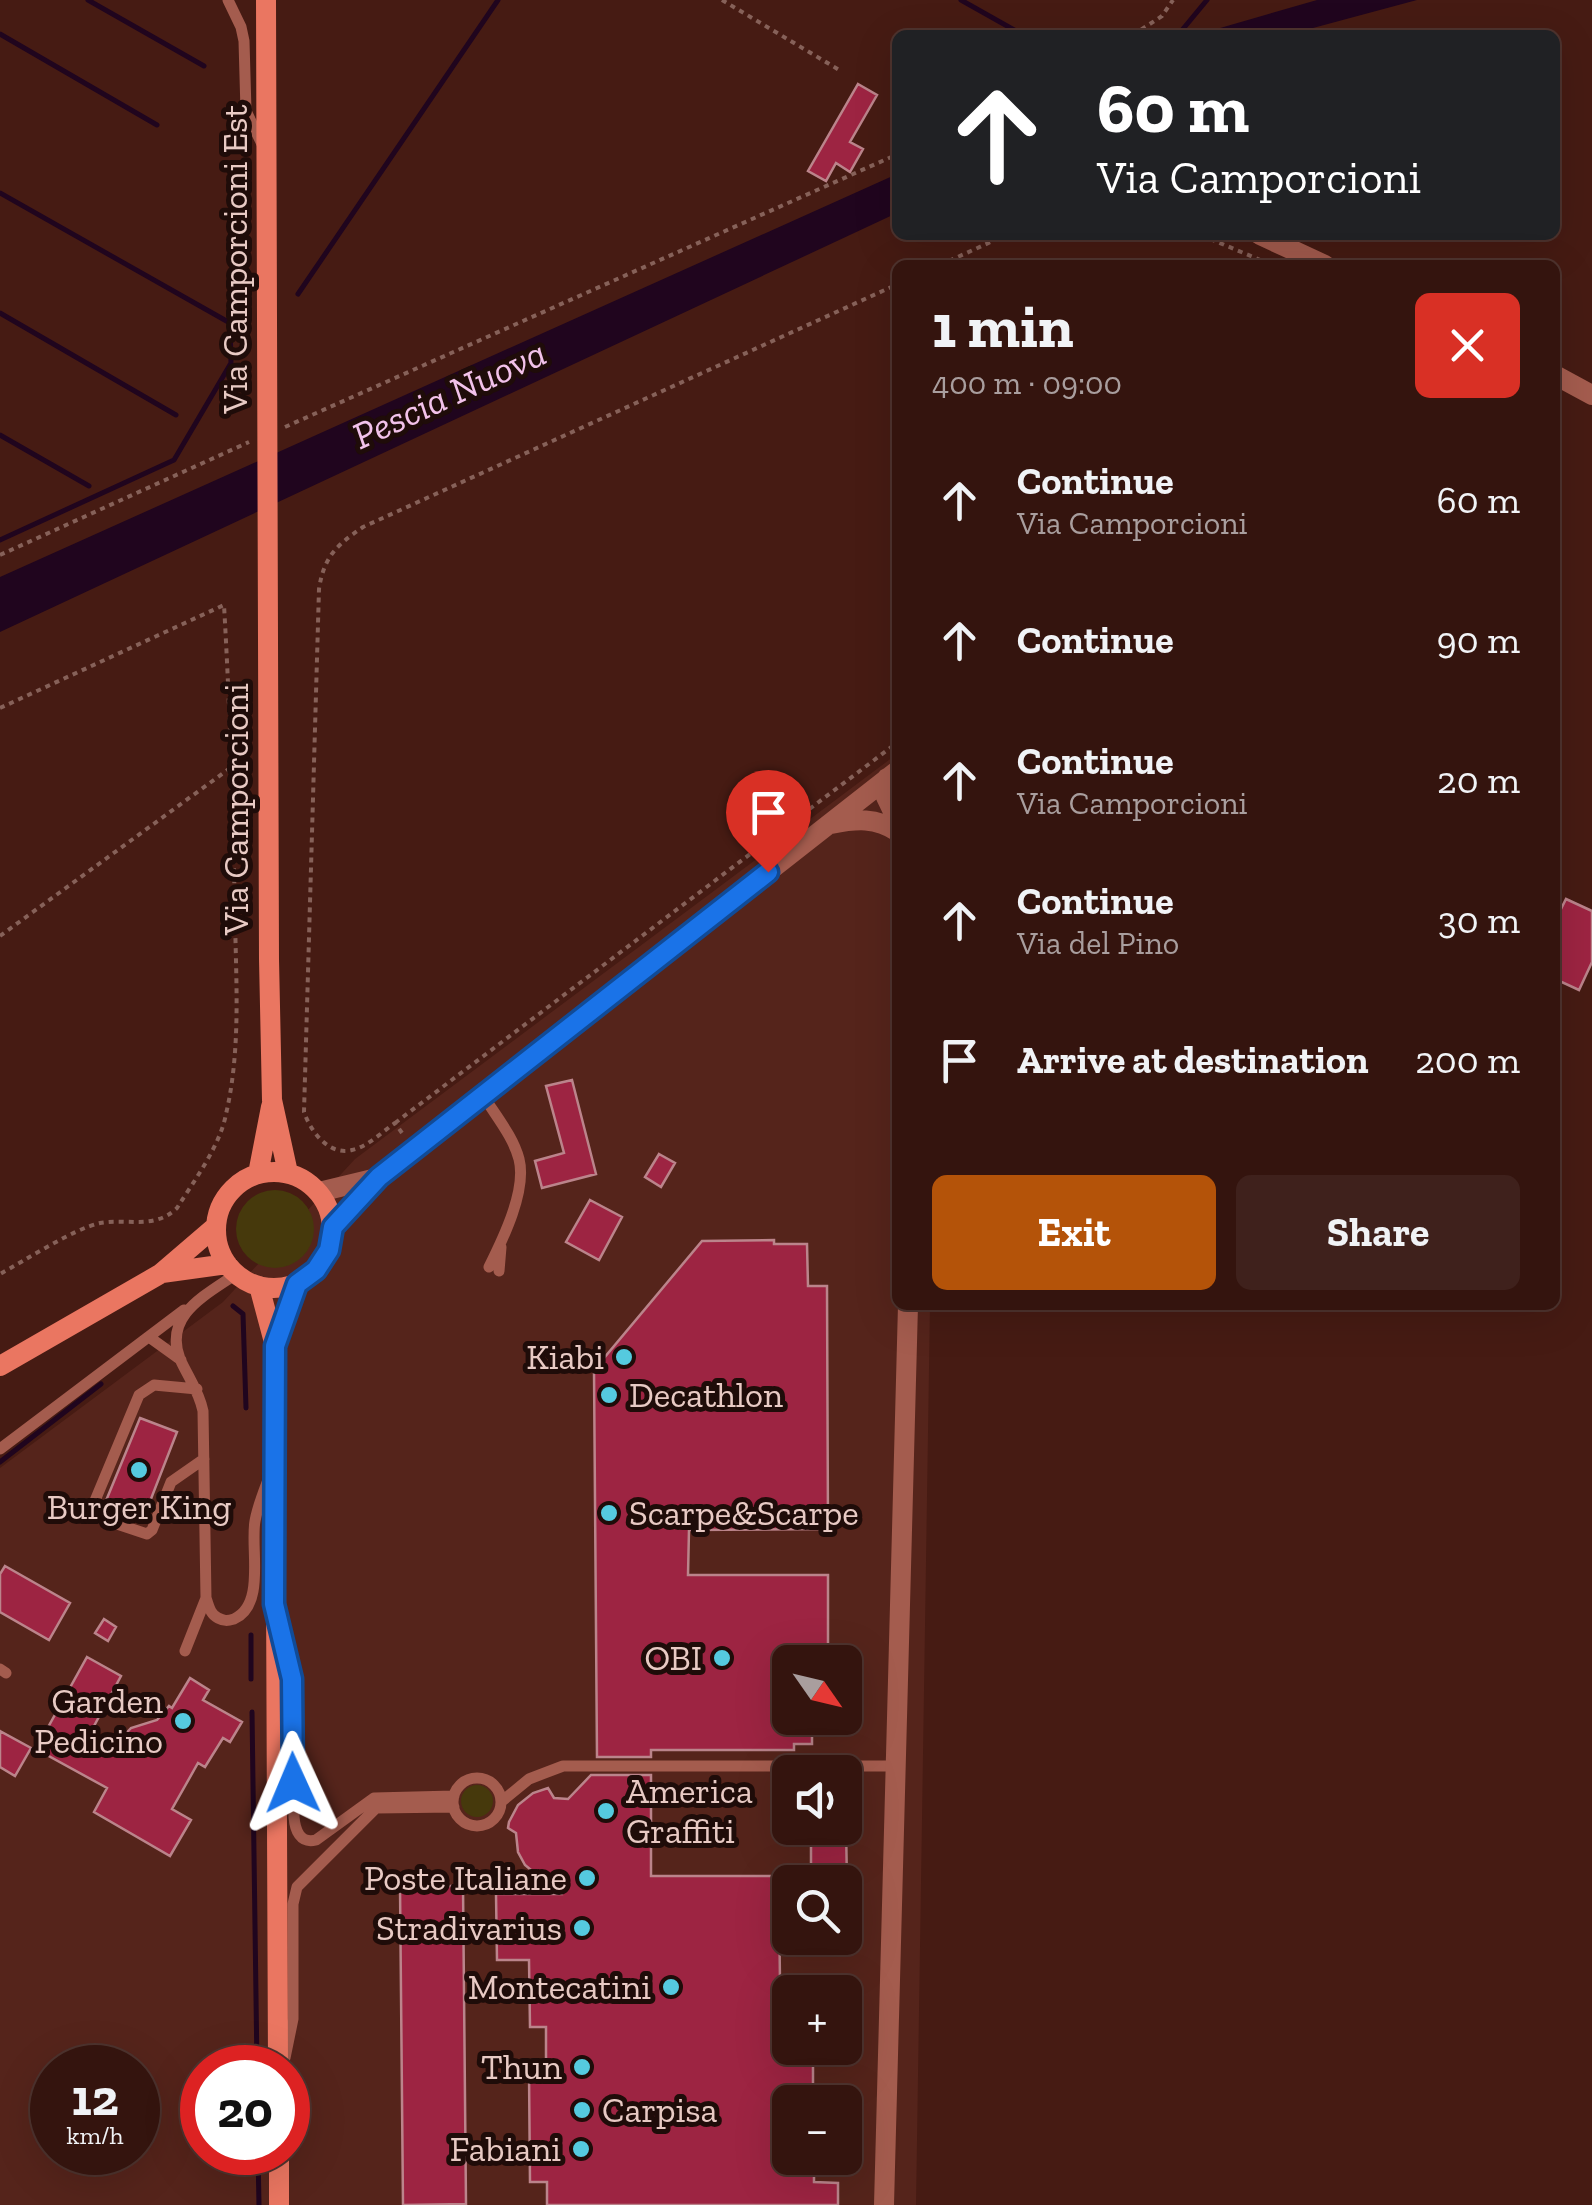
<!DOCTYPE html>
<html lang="en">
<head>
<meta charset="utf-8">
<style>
  body { margin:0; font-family:"Zilla Slab",serif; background:#3f211c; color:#f1f3f6; height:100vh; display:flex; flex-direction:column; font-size:38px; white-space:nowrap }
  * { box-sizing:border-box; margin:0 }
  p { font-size:32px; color:#a99e9e }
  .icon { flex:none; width:55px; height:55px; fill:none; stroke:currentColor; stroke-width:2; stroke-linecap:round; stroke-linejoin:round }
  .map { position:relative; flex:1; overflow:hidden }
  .drawer { position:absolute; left:892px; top:260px; width:668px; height:1050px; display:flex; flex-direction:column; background:#34140e; border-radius:15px; box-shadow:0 10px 40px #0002,0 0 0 2px #4e332e }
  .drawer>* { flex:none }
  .top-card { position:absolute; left:892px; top:30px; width:668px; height:210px; border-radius:15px; box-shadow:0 10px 40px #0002,0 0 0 2px #4e332e; background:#202124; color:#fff; overflow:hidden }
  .needle { width:65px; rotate:124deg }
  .tools { position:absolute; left:772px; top:1645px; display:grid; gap:20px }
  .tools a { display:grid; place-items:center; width:90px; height:90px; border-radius:15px; background:#34140e; box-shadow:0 10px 40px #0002,0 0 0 2px #4e332e; font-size:50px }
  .speed { position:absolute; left:30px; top:2045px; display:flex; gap:20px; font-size:50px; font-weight:700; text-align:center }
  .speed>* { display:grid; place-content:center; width:130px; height:130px; border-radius:50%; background:#34140e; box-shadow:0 10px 40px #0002,0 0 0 2px #4e332e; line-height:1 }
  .speed small { font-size:25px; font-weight:400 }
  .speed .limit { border:15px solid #d22; background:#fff; color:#111 }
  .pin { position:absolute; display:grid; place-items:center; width:85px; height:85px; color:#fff; margin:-102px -42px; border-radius:50% 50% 50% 0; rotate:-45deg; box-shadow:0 0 10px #0007 }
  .pin .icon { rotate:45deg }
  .me { position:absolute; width:110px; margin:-55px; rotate:359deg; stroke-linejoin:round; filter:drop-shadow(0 0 8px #0008) }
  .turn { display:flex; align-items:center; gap:35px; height:210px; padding:0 40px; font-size:45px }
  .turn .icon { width:130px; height:130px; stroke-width:2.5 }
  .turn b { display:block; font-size:70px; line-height:85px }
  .round { display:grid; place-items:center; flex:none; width:105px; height:105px; border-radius:15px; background:#3f211c }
  .overview { display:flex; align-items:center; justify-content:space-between; height:170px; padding:0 40px }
  h1 { font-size:60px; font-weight:700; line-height:75px }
  .action { display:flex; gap:20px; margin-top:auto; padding:20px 40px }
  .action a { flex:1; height:115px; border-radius:15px; background:#b45309; color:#fff; font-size:40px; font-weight:700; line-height:115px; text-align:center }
  .action a+a { background:#3f211c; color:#f1f3f6 }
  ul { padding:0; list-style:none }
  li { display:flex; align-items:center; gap:30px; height:140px; padding:0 40px }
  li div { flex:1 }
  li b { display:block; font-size:38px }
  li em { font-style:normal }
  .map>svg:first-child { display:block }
  .built { fill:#55241b; fill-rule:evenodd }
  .green { fill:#46390c }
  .water { fill:#20051e }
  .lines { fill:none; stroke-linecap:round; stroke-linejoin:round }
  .stream { stroke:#20051e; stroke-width:5 }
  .building { fill:#9d2442; stroke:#bb848b; stroke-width:2.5 }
  .path { stroke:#866159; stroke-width:4; stroke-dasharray:5 5; stroke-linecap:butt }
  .service { stroke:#a45c4e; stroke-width:11 }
  .minor { stroke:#a45c4e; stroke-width:20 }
  .secondary { stroke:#ea7661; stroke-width:20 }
  .route-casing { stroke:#114b97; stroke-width:25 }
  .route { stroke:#1a73e8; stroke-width:18 }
  .poi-dot { fill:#55cadf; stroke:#1f0c09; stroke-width:4 }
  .labels { text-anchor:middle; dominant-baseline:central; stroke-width:10; stroke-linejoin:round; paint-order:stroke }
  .street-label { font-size:35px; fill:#e8cac4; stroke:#1f0c09 }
  .poi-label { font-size:35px; fill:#e8cac4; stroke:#1f0c09; text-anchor:end }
  .water-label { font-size:38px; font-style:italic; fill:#f2c2ea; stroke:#1f0c09 }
</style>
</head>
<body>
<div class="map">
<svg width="1592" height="2205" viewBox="0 0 1592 2205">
  <rect width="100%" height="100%" fill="#461b13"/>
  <!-- built -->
  <path class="built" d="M 897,754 L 898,1305 L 930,1305 L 916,2205 L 0,2205 L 0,1468 L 223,1302 L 355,1159 ZM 790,1662 L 845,1662 L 845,1718 L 790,1718 ZM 790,1772 L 845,1772 L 845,1828 L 790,1828 ZM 790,1882 L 845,1882 L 845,1938 L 790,1938 ZM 790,1992 L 845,1992 L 845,2048 L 790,2048 ZM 52,2068 L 138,2068 L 138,2152 L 52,2152 ZM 202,2068 L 288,2068 L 288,2152 L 202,2152 ZM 790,2102 L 845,2102 L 845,2158 L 790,2158 Z"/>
  <!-- green -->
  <path class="green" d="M236 1229a39 39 0 1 1 78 0a39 39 0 1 1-78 0Z
    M461 1801a16 16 0 1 1 32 0a16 16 0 1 1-32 0Z"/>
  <!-- water -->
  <path class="water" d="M 1317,0 L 1417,0 L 1287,35 L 1196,35 Z
    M 897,174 L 897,213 L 0,632 L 0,577 Z"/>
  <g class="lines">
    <!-- stream -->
    <path class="stream" d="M 88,0 L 204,66
      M 961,0 L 1023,35
      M 0,34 L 157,125
      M 1178,35 L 1207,0
      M 0,193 L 230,323 L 231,363 L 174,460 L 0,540
      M 298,294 L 498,0
      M 0,313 L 176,415
      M 0,435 L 89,486
      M 233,1306 L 243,1314 L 246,1408
      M 0,1462 L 101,1384
      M 251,1635 L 251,1679
      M 252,1712 L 257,2068
      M 258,2152 L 259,2205"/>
  </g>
  <!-- building -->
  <path class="building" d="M 858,84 L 877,95 L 850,142 L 863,149 L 850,172 L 836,163 L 826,181 L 808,171 Z
    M 1566,899 L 1592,911 L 1592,962 L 1579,990 L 1555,979 L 1555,921 Z
    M 572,1080 L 596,1174 L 542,1188 L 535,1161 L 564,1153 L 546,1086 Z
    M 659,1154 L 675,1163 L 661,1187 L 645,1177 Z
    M 590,1200 L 622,1217 L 599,1260 L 566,1242 Z
    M 774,1240 L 774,1244 L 807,1244 L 808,1286 L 827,1286 L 828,1529 L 689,1530 L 688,1575 L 828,1575 L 828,1662 L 790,1662 L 790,1718 L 812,1718 L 812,1744 L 794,1744 L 794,1750 L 651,1750 L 651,1757 L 597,1757 L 594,1370 L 702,1241 Z
    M 140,1418 L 177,1432 L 142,1522 L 103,1508 Z
    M 5,1566 L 70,1603 L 49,1640 L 0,1612 L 0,1574 Z
    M 104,1619 L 116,1627 L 108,1641 L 95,1633 Z
    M 87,1657 L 121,1676 L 87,1739 L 109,1752 L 131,1728 L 157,1720 L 169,1706 L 172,1708 L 190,1678 L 209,1690 L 203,1700 L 242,1722 L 230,1742 L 223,1738 L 205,1767 L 198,1763 L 172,1809 L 191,1820 L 170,1856 L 94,1812 L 107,1788 L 36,1749 Z
    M 0,1731 L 31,1748 L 15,1776 L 0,1767 Z
    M 591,1775 L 651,1775 L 651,1876 L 779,1876 L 779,1884 L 790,1884 L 790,1903 L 779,1903 L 780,1982 L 790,1982 L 790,2048 L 813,2048 L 813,2102 L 790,2102 L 790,2158 L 814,2158 L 814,2182 L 838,2183 L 838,2205 L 547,2205 L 547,2182 L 530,2182 L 529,2072 L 546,2072 L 546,2027 L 530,2027 L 529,1960 L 497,1960 L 496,1894 L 560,1894 L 525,1865 L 518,1852 L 516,1833 L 508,1828 L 509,1822 L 518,1805 L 533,1793 L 548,1788 L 554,1798 L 568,1799 Z
    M 811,1828 L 846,1828 L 847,1882 L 811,1882 Z
    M 400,1886 L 463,1886 L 466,2204 L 403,2205 Z"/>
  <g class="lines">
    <!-- path -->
    <path class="path" d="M 722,0 L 841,71
      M 1133,35 L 1162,16 L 1173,0
      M 1201,235 L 1272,265
      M 940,265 L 1006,235
      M 285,427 L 898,154
      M 0,555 L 249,442
      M 0,708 L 224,605 C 230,709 233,813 235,917 C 236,982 241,1050 226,1114 C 220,1146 194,1181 177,1208 C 154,1230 128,1218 100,1223 C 73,1229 26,1260 0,1274
      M 0,936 L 233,766
      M 395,1123 L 898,742
      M 402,1133 L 395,1123 C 382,1132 367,1147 352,1150 C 329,1156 311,1132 304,1112 L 319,589 C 324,556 337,545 363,527 L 898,284"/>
    <!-- service -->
    <path class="service" d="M 228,0 L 241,27 L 244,41 L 246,111 L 262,144
      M 483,1095 C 495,1115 513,1136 519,1159 C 527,1190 503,1239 489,1267
      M 499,1271 L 501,1247
      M 236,1274 C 206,1295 163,1315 180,1359 C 188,1377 199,1391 203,1411 L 206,1598 C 209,1606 210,1614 218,1618 C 224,1621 227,1621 234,1619 C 266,1605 250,1548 255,1521 C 258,1505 264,1490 270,1475
      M 149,1337 L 181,1360
      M 197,1389 L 154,1385 L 139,1395 L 94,1503 L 94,1512 L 102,1519 L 147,1534 L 152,1530 L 171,1482 L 204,1459
      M 0,1449 L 184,1310
      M 283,1637 L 292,1679 L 294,1817 C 295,1830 300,1844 316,1840 L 374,1798 L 454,1796
      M 185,1651 L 206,1598
      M 0,1669 L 6,1673
      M453 1802a24 24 0 1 1 48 0a24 24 0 1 1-48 0Z
      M 501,1802 L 529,1779 L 563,1766 L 896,1766
      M 285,2058 L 293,2019 L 293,1904 L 297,1887 L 376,1808 L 454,1807"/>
    <!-- minor -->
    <path class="minor" d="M 1260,235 L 1325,265
      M 1555,375 L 1592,395
      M 887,778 L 886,797 L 898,822
      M 831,824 C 856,819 876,817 898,832
      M 319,1192 L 377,1178
      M 333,1227 L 379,1177 L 898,770
      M 884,2205 L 908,1305"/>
    <!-- secondary -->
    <path class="secondary" d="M 266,0 L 269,959 L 272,1100 L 288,1173
      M216 1230a58 58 0 1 1 116 0a58 58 0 1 1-116 0Z
      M 258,1174 L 271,1107
      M 162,1273 L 227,1264
      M 259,1286 L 275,1346 L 278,2068
      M 275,1346 L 297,1284
      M 0,1366 L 160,1274 L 216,1226
      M 279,2152 L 279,2205"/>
  </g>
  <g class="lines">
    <defs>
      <path id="route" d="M 293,1783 L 292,1679 L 274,1604 L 275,1346 L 297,1284 L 316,1270 L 329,1250 L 333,1227 L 379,1177 L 768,872"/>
    </defs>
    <!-- route casing -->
    <use href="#route" class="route-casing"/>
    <!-- route -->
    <use href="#route" class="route"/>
  </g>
  <!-- markers -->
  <g class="poi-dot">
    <circle cx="624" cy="1357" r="10"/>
    <circle cx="609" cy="1395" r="10"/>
    <circle cx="139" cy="1470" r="10"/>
    <circle cx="609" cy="1513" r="10"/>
    <circle cx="722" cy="1658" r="10"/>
    <circle cx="183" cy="1721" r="10"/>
    <circle cx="606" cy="1811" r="10"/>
    <circle cx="587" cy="1878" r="10"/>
    <circle cx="582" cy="1928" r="10"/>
    <circle cx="671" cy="1987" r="10"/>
    <circle cx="582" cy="2067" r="10"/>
    <circle cx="582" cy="2110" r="10"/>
    <circle cx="581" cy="2149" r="10"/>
  </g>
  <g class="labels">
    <!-- street labels -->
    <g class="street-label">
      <text transform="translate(235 259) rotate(-90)">Via Camporcioni Est</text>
      <text transform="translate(236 809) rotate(-90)">Via Camporcioni</text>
    </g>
    <!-- poi labels -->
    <g class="poi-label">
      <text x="604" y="1357">Kiabi</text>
      <text x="629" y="1395" text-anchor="start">Decathlon</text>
      <text x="139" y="1507" text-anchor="middle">Burger King</text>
      <text x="629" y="1513" text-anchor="start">Scarpe&amp;Scarpe</text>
      <text x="702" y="1658">OBI</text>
      <text x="163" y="1701">Garden<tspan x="163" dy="40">Pedicino</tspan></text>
      <text x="626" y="1791" text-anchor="start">America<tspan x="626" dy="40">Graffiti</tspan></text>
      <text x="567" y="1878">Poste Italiane</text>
      <text x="562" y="1928">Stradivarius</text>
      <text x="651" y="1987">Montecatini</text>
      <text x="562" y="2067">Thun</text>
      <text x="602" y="2110" text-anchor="start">Carpisa</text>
      <text x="561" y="2149">Fabiani</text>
    </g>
    <!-- water labels -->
    <g class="water-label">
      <text transform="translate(449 394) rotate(-25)">Pescia Nuova</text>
    </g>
  </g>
</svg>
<div class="tools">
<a><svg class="needle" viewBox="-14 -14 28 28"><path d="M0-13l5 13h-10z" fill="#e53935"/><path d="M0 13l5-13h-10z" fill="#a99e9e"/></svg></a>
<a><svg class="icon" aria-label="sound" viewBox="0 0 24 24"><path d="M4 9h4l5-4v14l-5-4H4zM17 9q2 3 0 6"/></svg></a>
<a><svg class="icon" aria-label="search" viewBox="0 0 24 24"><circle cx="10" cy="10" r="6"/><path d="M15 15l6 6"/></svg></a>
<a>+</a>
<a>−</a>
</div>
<div class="speed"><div>12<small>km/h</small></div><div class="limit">20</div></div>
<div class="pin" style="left:768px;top:872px;background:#d93025"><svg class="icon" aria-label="arrive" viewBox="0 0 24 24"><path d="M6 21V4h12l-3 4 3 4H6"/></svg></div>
<svg class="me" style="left:293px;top:1783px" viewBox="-20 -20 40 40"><path d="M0-17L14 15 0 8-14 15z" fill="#1a73e8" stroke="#fff" stroke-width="4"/></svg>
<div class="top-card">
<div class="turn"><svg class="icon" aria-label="ahead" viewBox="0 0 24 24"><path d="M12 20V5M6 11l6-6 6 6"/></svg><div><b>60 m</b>Via Camporcioni</div></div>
</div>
<section class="drawer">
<div class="overview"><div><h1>1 min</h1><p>400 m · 09:00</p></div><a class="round" style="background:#d93025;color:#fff"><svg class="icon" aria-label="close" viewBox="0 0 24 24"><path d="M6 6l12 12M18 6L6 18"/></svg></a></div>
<ul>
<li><svg class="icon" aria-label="ahead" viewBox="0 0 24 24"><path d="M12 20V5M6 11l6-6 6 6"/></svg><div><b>Continue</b><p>Via Camporcioni</p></div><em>60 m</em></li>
<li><svg class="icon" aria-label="ahead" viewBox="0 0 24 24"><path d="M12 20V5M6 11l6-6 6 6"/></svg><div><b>Continue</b></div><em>90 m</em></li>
<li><svg class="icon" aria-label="ahead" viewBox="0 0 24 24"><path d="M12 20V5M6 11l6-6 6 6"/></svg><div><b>Continue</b><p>Via Camporcioni</p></div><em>20 m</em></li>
<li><svg class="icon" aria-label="ahead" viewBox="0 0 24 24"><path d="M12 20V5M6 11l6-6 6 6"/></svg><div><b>Continue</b><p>Via del Pino</p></div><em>30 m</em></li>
<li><svg class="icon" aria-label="arrive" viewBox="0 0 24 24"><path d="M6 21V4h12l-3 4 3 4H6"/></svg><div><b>Arrive at destination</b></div><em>200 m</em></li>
</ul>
<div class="action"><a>Exit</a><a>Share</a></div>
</section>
</div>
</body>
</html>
